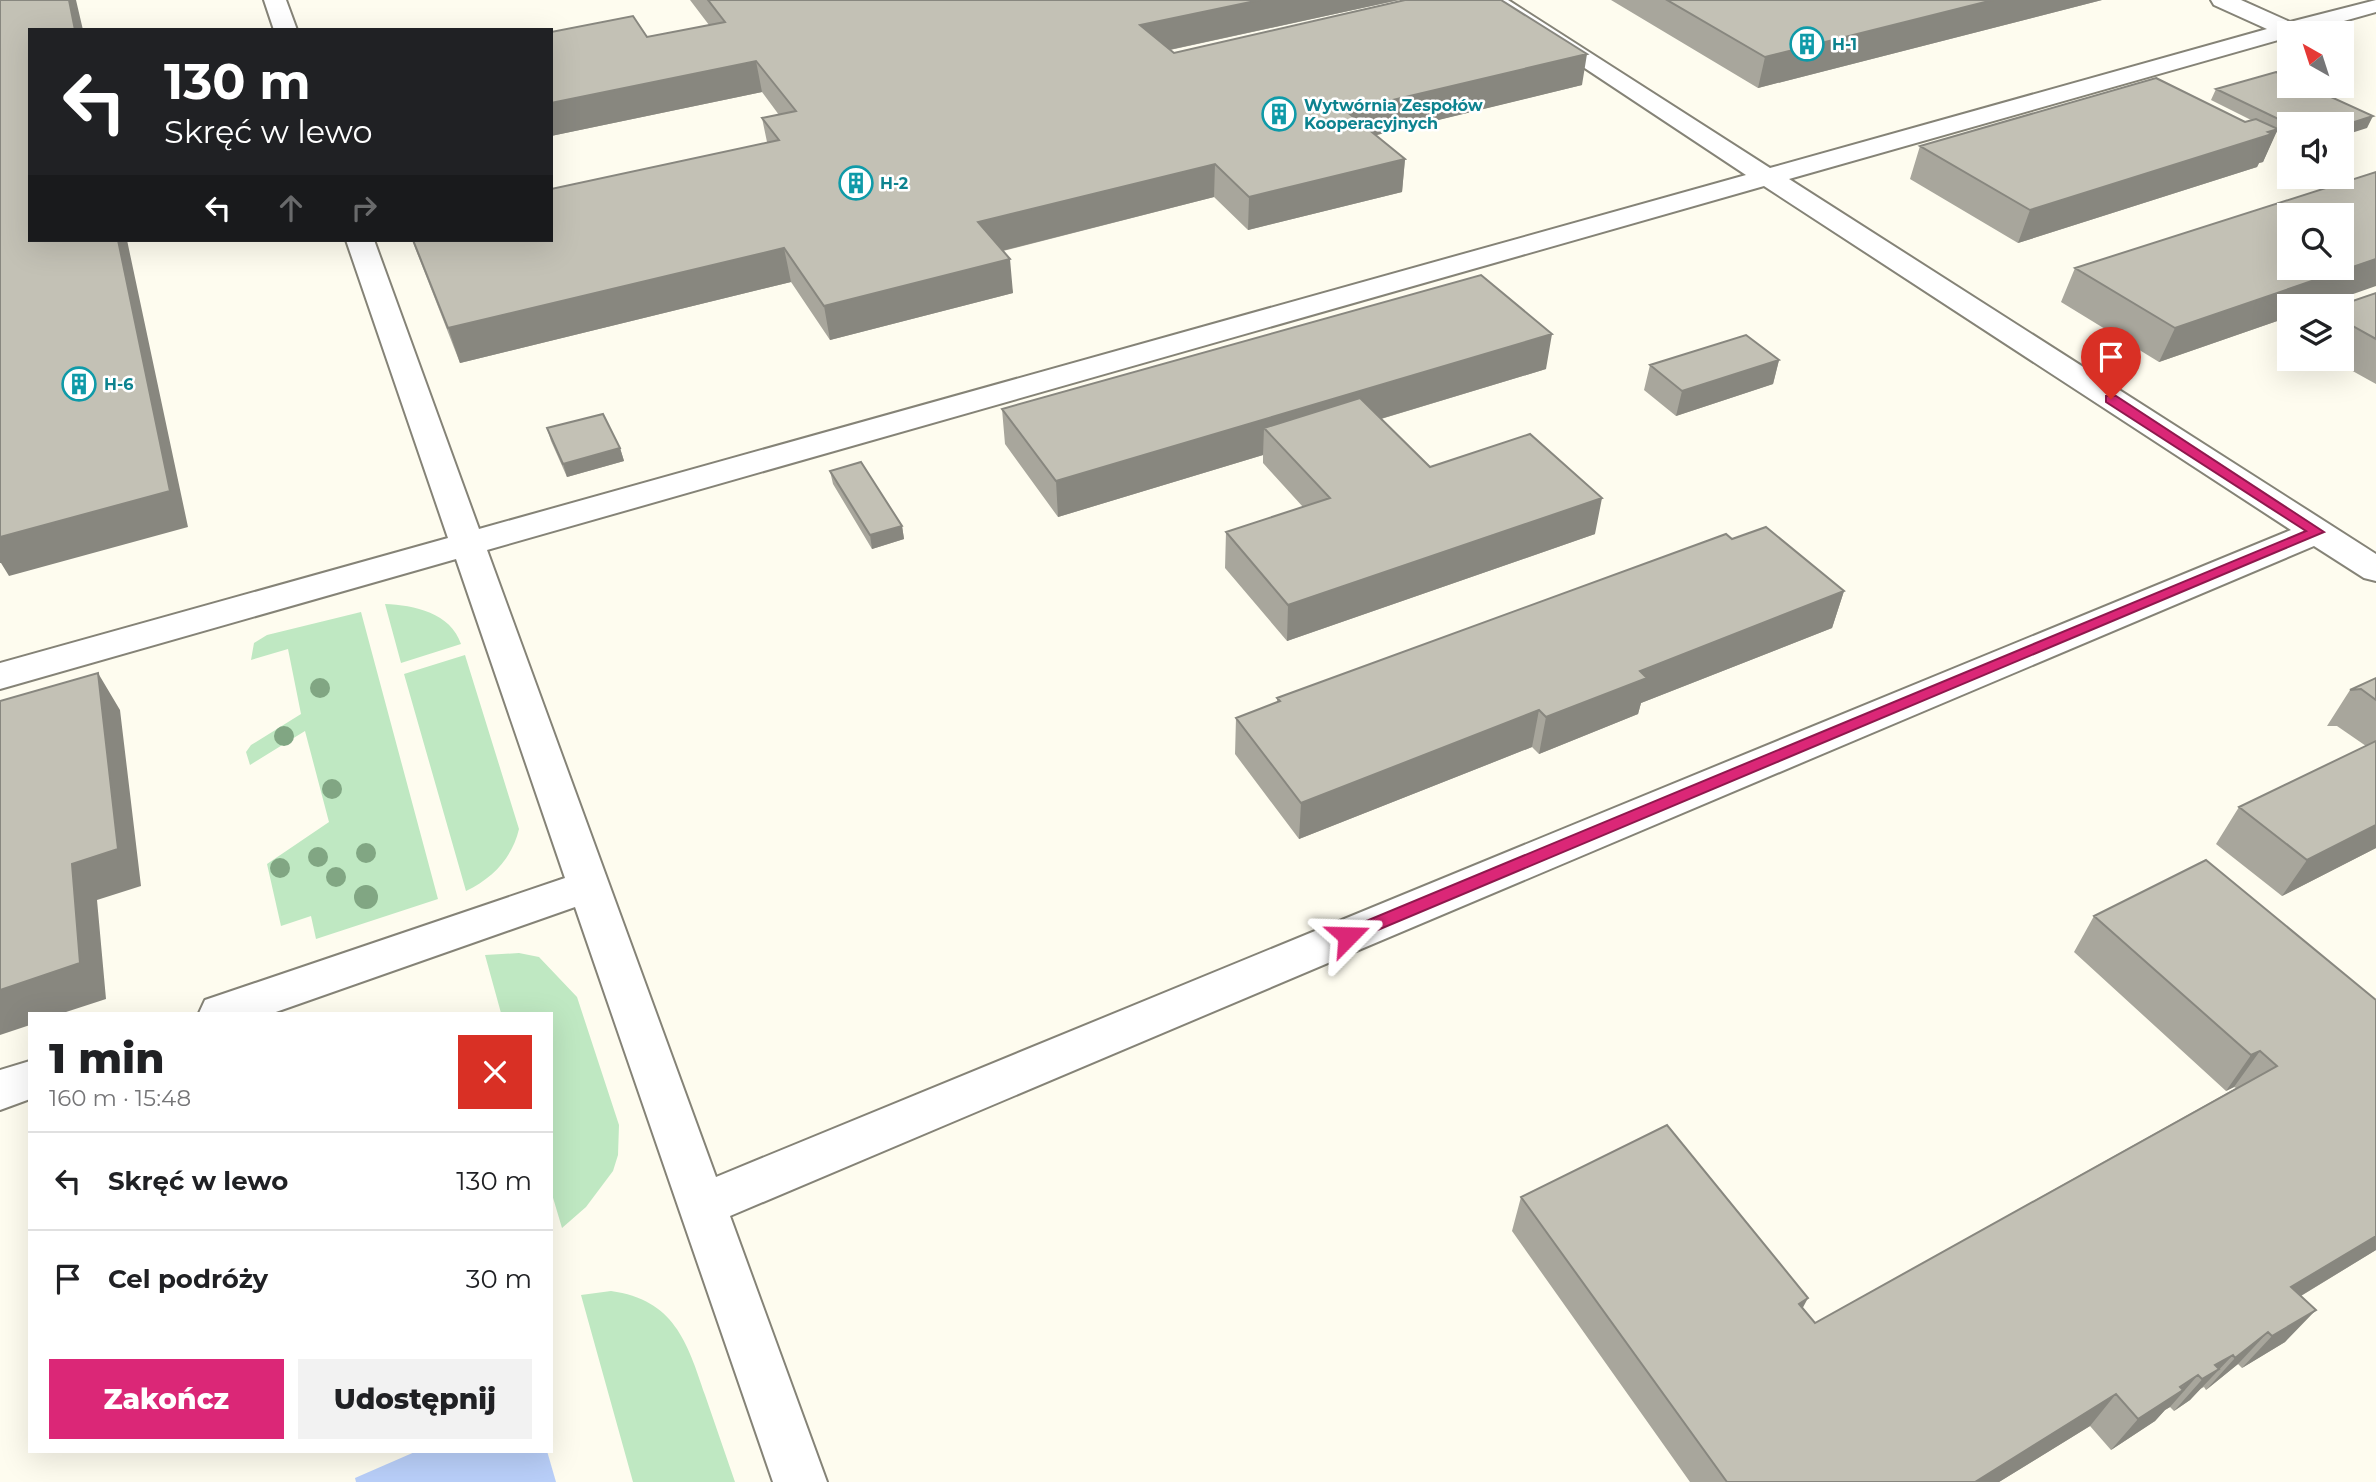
<!DOCTYPE html>
<html lang="pl">
<head>
<meta charset="utf-8">
<style>
  body { margin:0; font-family:Montserrat,sans-serif; background:#f2f2f2; color:#202124; height:100vh; display:flex; flex-direction:column; font-size:26px; white-space:nowrap }
  * { box-sizing:border-box; margin:0 }
  p { font-size:23px; color:#757577 }
  .icon { flex:none; width:38px; height:38px; fill:none; stroke:currentColor; stroke-width:2; stroke-linecap:round; stroke-linejoin:round }
  .map { position:relative; flex:1; overflow:hidden }
  .drawer { position:absolute; left:28px; top:1012px; width:525px; height:441px; display:flex; flex-direction:column; background:#fff; border-radius:0px; box-shadow:0 7px 28px #0002 }
  .drawer>* { flex:none }
  .banner { position:absolute; left:28px; top:28px; width:525px; height:214px; border-radius:0px; box-shadow:0 7px 28px #0002; background:#202124; color:#fff; overflow:hidden }
  .needle { width:46px; rotate:321deg }
  .tools { position:absolute; left:2277px; top:21px; display:grid; gap:14px }
  .tools a { display:grid; place-items:center; width:77px; height:77px; border-radius:0px; background:#fff; box-shadow:0 7px 28px #0002; font-size:35px }
  .pin { position:absolute; display:grid; place-items:center; width:60px; height:60px; color:#fff; margin:-72px -30px; border-radius:50% 50% 50% 0; rotate:-45deg; box-shadow:0 0 7px #0007 }
  .pin .icon { rotate:45deg }
  .me { position:absolute; width:77px; margin:-38px; rotate:68deg; stroke-linejoin:round; filter:drop-shadow(0 0 5px #0008) }
  .turn { display:flex; align-items:center; gap:24px; height:147px; padding:0 21px; font-size:32px }
  .turn .icon { width:91px; height:91px; stroke-width:2.5 }
  .turn b { display:block; font-size:49px; line-height:60px }
  .lanes { display:flex; align-items:center; height:66px; padding:0 21px; background:#0003; justify-content:center; gap:35px; direction:ltr }
  .lanes .off { opacity:.35 }
  .round { display:grid; place-items:center; flex:none; width:74px; height:74px; border-radius:0px; background:#f2f2f2 }
  .summary { display:flex; align-items:center; justify-content:space-between; height:119px; padding:0 21px }
  h1 { font-size:42px; font-weight:800; line-height:52px }
  .cta { display:flex; gap:14px; margin-top:auto; padding:14px 21px }
  .cta a { flex:1; height:80px; border-radius:0px; background:#db2777; color:#fff; font-size:28px; font-weight:800; line-height:80px; text-align:center }
  .cta a+a { background:#f2f2f2; color:#202124 }
  ul { padding:0; list-style:none }
  li { display:flex; align-items:center; gap:21px; height:98px; padding:0 21px; border-top:2px solid #e0e0e0 }
  li div { flex:1 }
  li b { display:block; font-size:26px }
  li em { font-style:normal }
  .map>svg:first-child { display:block }
  .green { fill:#bfe8c2 }
  .water { fill:#b9cff9 }
  .lines { fill:none; stroke-linecap:round; stroke-linejoin:round }
  .minor-casing { stroke:#858377; stroke-width:4 }
  .minor { fill:#fff; fill-rule:evenodd }
  .tree { fill:#81a683 }
  .wall { fill:#a8a69c }
  .shaded-wall { fill:#88877f }
  .building { fill:#c3c1b5; stroke:#88877f; stroke-width:2; fill-rule:evenodd }
  .route { fill:#db2777; stroke:#8e194d; stroke-width:2 }
  .labels { text-anchor:middle; dominant-baseline:central; stroke-width:5; stroke-linejoin:round; paint-order:stroke }
  .far-culture-label { font-size:16px; font-weight:bold; fill:#0d838f; stroke:#fff; text-anchor:start }
</style>
</head>
<body>
<div class="map">
<svg width="2376" height="1482" viewBox="0 0 2376 1482">
  <rect width="100%" height="100%" fill="#fefcef"/>
  <!-- green -->
  <path class="green" d="M 385,604 C 414,605 451,613 461,644 L 401,663 Z
    M 361,612 L 438,899 L 316,939 L 311,916 L 281,926 L 267,864 L 329,822 L 305,731 L 250,765 L 246,752 L 251,745 L 301,714 L 288,649 L 251,660 L 254,643 L 267,635 Z
    M 465,655 L 519,829 C 512,858 493,878 466,891 L 404,674 Z
    M 519,953 L 539,957 L 577,997 L 619,1125 L 618,1155 L 613,1171 L 586,1207 L 562,1228 L 551,1191 L 551,1013 L 501,1013 L 485,955 Z
    M 611,1291 C 674,1300 687,1341 705,1395 C 715,1424 725,1453 735,1482 L 633,1482 L 581,1295 Z"/>
  <!-- water -->
  <path class="water" d="M 417,1451 L 547,1451 L 556,1482 L 356,1482 L 355,1478 Z"/>
  <g class="lines">
    <defs>
      <path id="minor" d="M 264,0 L 286,0 L 297,30 L 274,30 Z
        M 1482,0 L 1508,0 L 1770,168 L 2267,29 L 2214,5 L 2211,0 L 2241,0 L 2290,22 L 2376,0 L 2376,12 L 2301,33 L 2289,33 L 2289,37 L 1789,179 L 2376,554 L 2376,581 L 2364,578 L 2314,546 L 730,1216 L 827,1482 L 773,1482 L 575,907 L 273,1013 L 199,1013 L 205,1000 L 565,878 L 456,559 L 0,689 L 0,663 L 448,538 L 346,240 L 374,240 L 479,529 L 1746,175 ZM 1764,186 L 2291,530 L 716,1177 L 487,550 Z
        M 30,1061 L 30,1099 L 0,1110 L 0,1070 Z"/>
    </defs>
    <!-- minor casing -->
    <use href="#minor" class="minor-casing"/>
    <!-- minor -->
    <use href="#minor" class="minor"/>
  </g>
  <!-- trees -->
  <g class="tree">
    <circle cx="320" cy="688" r="10"/>
    <circle cx="284" cy="736" r="10"/>
    <circle cx="332" cy="789" r="10"/>
    <circle cx="366" cy="853" r="10"/>
    <circle cx="318" cy="857" r="10"/>
    <circle cx="280" cy="868" r="10"/>
    <circle cx="336" cy="877" r="10"/>
    <circle cx="366" cy="897" r="12"/>
  </g>
  <!-- wall -->
  <path class="wall" d="M 690,0 L 1399,0 L 1170,50 L 1174,53 L 1582,85 L 1376,135 L 1405,159 L 1402,192 L 1248,230 L 1214,197 L 1003,251 L 1013,293 L 830,340 L 791,282 L 460,363 L 412,240 L 551,240 L 767,142 L 762,118 L 779,115 L 762,92 L 551,136 L 551,32 L 647,37 L 709,25 Z
    M 1611,0 L 2102,0 L 1758,88 Z
    M 2216,89 L 2367,128 L 2289,124 L 2289,139 L 2276,132 L 2263,162 L 2259,163 L 2257,167 L 2018,243 L 1910,179 L 1920,146 L 2245,122 L 2251,120 L 2211,100 Z
    M 2075,268 L 2289,306 L 2289,317 L 2159,362 L 2061,302 Z
    M 2376,293 L 2376,384 L 2331,359 L 2342,359 L 2342,306 Z
    M 1779,360 L 1773,384 L 1676,416 L 1644,390 L 1650,365 Z
    M 1546,369 L 1381,419 L 1430,467 L 1595,534 L 1287,641 L 1225,568 L 1226,532 L 1303,507 L 1263,463 L 1263,455 L 1058,517 L 1005,444 L 1002,409 Z
    M 547,428 L 620,448 L 624,461 L 567,477 L 551,441 Z
    M 830,471 L 902,526 L 904,539 L 872,549 L 833,484 Z
    M 1732,539 L 1844,591 L 1832,628 L 1641,703 L 1638,714 L 1539,754 L 1532,747 L 1299,839 L 1235,754 L 1236,718 L 1277,702 L 1277,698 Z
    M 2376,678 L 2376,848 L 2282,896 L 2216,844 L 2239,807 L 2366,746 L 2337,726 L 2327,726 L 2350,690 Z
    M 2094,916 L 2376,1000 L 2376,1250 L 2301,1296 L 2285,1342 L 2242,1368 L 2238,1364 L 2206,1390 L 2204,1387 L 2200,1389 L 2190,1400 L 2174,1411 L 2170,1407 L 2165,1410 L 2155,1421 L 2111,1450 L 2090,1426 L 1999,1482 L 1690,1482 L 1512,1231 L 1521,1197 L 1802,1308 L 1815,1323 L 2236,1088 L 2234,1087 L 2226,1091 L 2074,952 Z"/>
  <!-- shaded-wall -->
  <path class="shaded-wall" d="M 69,0 L 76,0 L 83,30 L 75,30 Z
    M 1260,0 L 1399,0 L 1141,56 L 1140,25 Z
    M 1993,0 L 2102,0 L 1758,88 L 1765,57 Z
    M 1587,54 L 1582,85 L 1344,143 L 1346,111 Z
    M 756,61 L 762,92 L 551,136 L 551,103 Z
    M 2373,116 L 2367,128 L 2342,136 L 2342,126 Z
    M 2278,129 L 2263,162 L 2259,163 L 2257,167 L 2018,243 L 2030,210 Z
    M 1405,159 L 1402,192 L 1248,230 L 1249,197 Z
    M 1215,164 L 1214,197 L 981,256 L 978,222 Z
    M 118,240 L 127,240 L 188,527 L 9,576 L 1,563 L 0,563 L 0,537 Z
    M 784,248 L 791,282 L 460,363 L 448,328 Z
    M 1010,259 L 1013,293 L 830,340 L 824,306 Z
    M 2376,259 L 2376,286 L 2319,306 L 2289,306 L 2289,317 L 2159,362 L 2175,328 Z
    M 1552,334 L 1546,369 L 1284,448 L 1264,428 L 1263,455 L 1058,517 L 1056,481 Z
    M 1779,360 L 1773,384 L 1676,416 L 1682,391 Z
    M 620,448 L 624,461 L 567,477 L 563,464 Z
    M 1602,498 L 1595,534 L 1287,641 L 1288,605 Z
    M 902,526 L 904,539 L 872,549 L 870,535 Z
    M 1844,591 L 1832,628 L 1641,703 L 1638,714 L 1539,754 L 1546,717 L 1640,671 Z
    M 98,673 L 120,710 L 141,886 L 97,900 L 106,999 L 63,1013 L 30,1013 L 30,1025 L 0,1035 L 0,990 L 72,864 Z
    M 1539,710 L 1532,747 L 1299,839 L 1301,803 Z
    M 2376,825 L 2376,848 L 2282,896 L 2307,860 Z
    M 2260,1051 L 2234,1087 L 2226,1091 L 2251,1055 Z
    M 2376,1236 L 2376,1250 L 2261,1320 L 2291,1287 Z
    M 1808,1298 L 1791,1330 L 1799,1304 Z
    M 2316,1310 L 2285,1342 L 2242,1368 L 2272,1336 Z
    M 2268,1332 L 2238,1364 L 2206,1390 L 2235,1358 Z
    M 2233,1355 L 2190,1400 L 2174,1411 L 2215,1365 Z
    M 2198,1375 L 2170,1407 L 2165,1410 L 2155,1421 L 2111,1450 L 2138,1419 Z
    M 2116,1394 L 2090,1426 L 1999,1482 L 1975,1482 Z"/>
  <!-- building -->
  <path class="building" d="M 0,0 L 69,0 L 75,30 L 30,30 L 30,240 L 118,240 L 170,491 L 0,537 Z
    M 708,0 L 1260,0 L 1140,25 L 1174,53 L 1405,0 L 1501,0 L 1587,54 L 1346,111 L 1405,159 L 1249,197 L 1215,164 L 978,222 L 1010,259 L 824,306 L 784,248 L 448,328 L 413,240 L 551,240 L 551,189 L 779,140 L 762,118 L 796,111 L 756,61 L 551,103 L 551,32 L 633,16 L 647,37 L 725,22 Z
    M 1667,0 L 1993,0 L 1765,57 Z
    M 2276,72 L 2289,78 L 2289,86 L 2307,86 L 2373,116 L 2342,126 L 2342,124 L 2289,124 L 2216,89 Z
    M 2156,78 L 2245,122 L 2256,119 L 2278,129 L 2268,132 L 2272,134 L 2030,210 L 1920,146 Z
    M 2376,172 L 2376,259 L 2175,328 L 2075,268 ZM 2289,215 L 2342,215 L 2342,268 L 2289,268 Z
    M 1481,275 L 1552,334 L 1056,481 L 1002,409 Z
    M 2376,293 L 2376,339 L 2342,320 L 2342,306 L 2338,306 Z
    M 1746,335 L 1779,360 L 1682,391 L 1650,365 Z
    M 1360,398 L 1430,467 L 1530,434 L 1602,498 L 1288,605 L 1226,532 L 1330,498 L 1264,428 Z
    M 603,414 L 620,448 L 563,464 L 547,428 Z
    M 861,462 L 902,526 L 870,535 L 830,471 Z
    M 1766,527 L 1844,591 L 1640,671 L 1647,678 L 1546,717 L 1539,710 L 1301,803 L 1236,718 L 1280,701 L 1277,698 L 1726,534 L 1732,539 Z
    M 98,673 L 118,849 L 72,864 L 80,963 L 0,990 L 0,701 Z
    M 2376,678 L 2376,700 L 2361,689 L 2350,690 Z
    M 2376,741 L 2376,825 L 2307,860 L 2239,807 Z
    M 2206,860 L 2376,1000 L 2376,1236 L 2291,1287 L 2316,1310 L 2272,1336 L 2268,1332 L 2235,1358 L 2233,1355 L 2215,1365 L 2219,1369 L 2202,1379 L 2198,1375 L 2180,1387 L 2183,1390 L 2138,1419 L 2116,1394 L 1975,1482 L 1727,1482 L 1521,1197 L 1667,1125 L 1808,1298 L 1799,1304 L 1815,1323 L 2277,1066 L 2260,1051 L 2251,1055 L 2094,916 Z"/>
  <!-- route -->
  <path class="route" d="M 2106,396 L 2116,396 L 2324,532 L 1354,940 L 1342,940 L 1339,936 L 1342,931 L 2306,531 L 2106,402 Z"/>
  <!-- icons -->
  <defs>
    <symbol id="building-ring" viewBox="-11 -11 22 22"><circle r="9.5" fill="#fff" stroke="#0f9aa8" stroke-width="1.5"/><path d="M-4-6H4V6H1V3H-1V6H-4ZM-2.5-4.3h1.7v1.8h-1.7ZM.8-4.3h1.7v1.8H.8ZM-2.5-1h1.7V.8h-1.7ZM.8-1h1.7V.8H.8Z" fill="#0f9aa8"/></symbol>
  </defs>
  <g fill-rule="evenodd">
    <use href="#building-ring" x="1788" y="25" width="38" height="38"/>
    <use href="#building-ring" x="1260" y="95" width="38" height="38"/>
    <use href="#building-ring" x="837" y="164" width="38" height="38"/>
    <use href="#building-ring" x="60" y="365" width="38" height="38"/>
  </g>
  <g class="labels">
    <!-- far-culture labels -->
    <g class="far-culture-label">
      <text x="1832" y="44">H-1</text>
      <text x="1304" y="105">Wytwórnia Zespołów<tspan x="1304" dy="18">Kooperacyjnych</tspan></text>
      <text x="880" y="183">H-2</text>
      <text x="104" y="384">H-6</text>
    </g>
  </g>
</svg>
<div class="tools">
<a><svg class="needle" viewBox="-14 -14 28 28"><path d="M0-13l5 13h-10z" fill="#e53935"/><path d="M0 13l5-13h-10z" fill="#757577"/></svg></a>
<a><svg class="icon" aria-label="sound" viewBox="0 0 24 24"><path d="M4 9h4l5-4v14l-5-4H4zM17 9q2 3 0 6"/></svg></a>
<a><svg class="icon" aria-label="search" viewBox="0 0 24 24"><circle cx="10" cy="10" r="6"/><path d="M15 15l6 6"/></svg></a>
<a><svg class="icon" aria-label="layers" viewBox="0 0 24 24"><path d="M12 4l9 5-9 5-9-5zM3 14l9 5 9-5"/></svg></a>
</div>
<div class="pin" style="left:2111px;top:399px;background:#d93025"><svg class="icon" aria-label="arrive" viewBox="0 0 24 24"><path d="M6 21V4h12l-3 4 3 4H6"/></svg></div>
<svg class="me" style="left:1348px;top:936px" viewBox="-20 -20 40 40"><path d="M0-17L14 15 0 8-14 15z" fill="#db2777" stroke="#fff" stroke-width="4"/></svg>
<div class="banner">
<div class="turn"><svg class="icon" aria-label="left" viewBox="0 0 24 24"><path d="M17 20v-9H6M10 6l-5 5 5 5"/></svg><div><b>130 m</b>Skręć w lewo</div></div>
<div class="lanes"><svg class="icon" aria-label="left" viewBox="0 0 24 24"><path d="M17 20v-9H6M10 6l-5 5 5 5"/></svg><svg class="icon off" aria-label="ahead" viewBox="0 0 24 24"><path d="M12 20V5M6 11l6-6 6 6"/></svg><svg class="icon off" aria-label="right" viewBox="0 0 24 24"><path d="M7 20v-9h11M14 6l5 5-5 5"/></svg></div>
</div>
<section class="drawer">
<div class="summary"><div><h1>1 min</h1><p>160 m · 15:48</p></div><a class="round" style="background:#d93025;color:#fff"><svg class="icon" aria-label="close" viewBox="0 0 24 24"><path d="M6 6l12 12M18 6L6 18"/></svg></a></div>
<ul>
<li><svg class="icon" aria-label="left" viewBox="0 0 24 24"><path d="M17 20v-9H6M10 6l-5 5 5 5"/></svg><div><b>Skręć w lewo</b></div><em>130 m</em></li>
<li><svg class="icon" aria-label="arrive" viewBox="0 0 24 24"><path d="M6 21V4h12l-3 4 3 4H6"/></svg><div><b>Cel podróży</b></div><em>30 m</em></li>
</ul>
<div class="cta"><a>Zakończ</a><a>Udostępnij</a></div>
</section>
</div>
</body>
</html>
